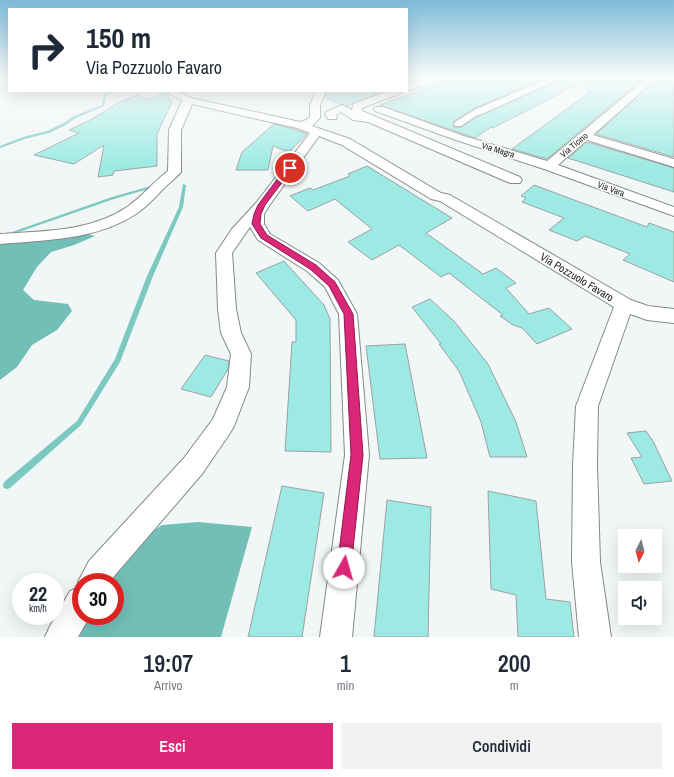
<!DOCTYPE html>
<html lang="it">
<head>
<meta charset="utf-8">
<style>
  body { margin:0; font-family:"Archivo Narrow",sans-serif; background:#f2f2f3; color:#1f2937; height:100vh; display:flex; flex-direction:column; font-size:15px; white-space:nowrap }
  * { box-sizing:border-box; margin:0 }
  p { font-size:13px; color:#747a83 }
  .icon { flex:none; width:22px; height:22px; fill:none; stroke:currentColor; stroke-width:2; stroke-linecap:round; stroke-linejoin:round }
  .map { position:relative; height:637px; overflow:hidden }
  .sheet { display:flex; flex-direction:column; background:#fff; flex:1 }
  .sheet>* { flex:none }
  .banner { position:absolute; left:8px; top:8px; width:400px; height:84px; border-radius:0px; box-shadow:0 4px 16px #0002; background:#fff; color:#1f2937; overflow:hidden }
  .needle { width:26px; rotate:186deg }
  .buttons { position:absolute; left:618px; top:529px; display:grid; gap:8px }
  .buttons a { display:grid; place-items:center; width:44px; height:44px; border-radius:0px; background:#fff; box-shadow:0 4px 16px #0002; font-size:20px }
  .speed { position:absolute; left:12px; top:573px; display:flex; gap:8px; font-size:20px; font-weight:700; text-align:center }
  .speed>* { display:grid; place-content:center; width:52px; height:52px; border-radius:50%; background:#fff; box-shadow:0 4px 16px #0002; line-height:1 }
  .speed small { font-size:10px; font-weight:400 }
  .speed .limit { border:6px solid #d22; background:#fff; color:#111 }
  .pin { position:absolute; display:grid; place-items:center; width:34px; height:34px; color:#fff; margin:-17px; border:2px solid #fff; border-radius:50%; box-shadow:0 1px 4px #0007 }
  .me { position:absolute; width:44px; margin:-22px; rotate:7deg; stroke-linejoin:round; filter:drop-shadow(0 0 3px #0008) }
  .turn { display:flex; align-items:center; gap:14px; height:84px; padding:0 12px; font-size:18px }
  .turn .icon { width:52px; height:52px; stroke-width:2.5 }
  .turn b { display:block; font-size:28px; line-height:34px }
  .eta { display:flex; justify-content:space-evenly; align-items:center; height:68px; text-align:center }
  .eta b { font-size:24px; font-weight:600; line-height:28px }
  .action { display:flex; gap:8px; margin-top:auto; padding:8px 12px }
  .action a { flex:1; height:46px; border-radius:0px; background:#db2777; color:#fff; font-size:16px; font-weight:600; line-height:46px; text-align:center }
  .action a+a { background:#f2f2f3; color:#1f2937 }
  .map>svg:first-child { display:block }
  .forest { fill:#72bfb8 }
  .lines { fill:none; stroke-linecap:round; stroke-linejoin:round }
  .stream { fill:#7cc9c2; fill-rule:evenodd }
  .building { fill:#9ceae3; stroke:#9ba2a1 }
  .pedestrian-casing { stroke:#848a89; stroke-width:2 }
  .minor-casing { stroke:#848a89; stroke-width:2 }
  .pedestrian { fill:#fff; fill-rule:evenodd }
  .minor { fill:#fff; fill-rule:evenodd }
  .route { fill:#db2777; stroke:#8e194d }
  .labels { text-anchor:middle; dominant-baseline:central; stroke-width:3; stroke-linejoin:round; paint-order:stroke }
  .far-street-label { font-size:9px; fill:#212423; stroke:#fff }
  .street-label { font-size:11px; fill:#212423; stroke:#fff }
</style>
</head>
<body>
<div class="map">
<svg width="674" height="637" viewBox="0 0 674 637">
  <rect width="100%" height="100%" fill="#f0f7f6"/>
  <!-- forest -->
  <path class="forest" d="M 88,234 L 95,236 L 74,245 L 51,252 L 37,267 L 23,290 L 34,300 L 68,304 L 72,311 L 57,330 L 32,345 L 17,367 L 0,380 L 0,243 Z
    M 198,522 L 252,527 L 221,637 L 46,637 L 81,616 L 115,616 L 115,582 L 98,582 L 144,537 L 162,525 Z"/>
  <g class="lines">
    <!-- stream -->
    <path class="stream" d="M 111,91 L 114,91 L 106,95 L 104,106 L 74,119 L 66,125 L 49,133 L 25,139 L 0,148 L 0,146 L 23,137 L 47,131 L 64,123 L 72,117 L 102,105 L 104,95 Z
      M 183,184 L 186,185 L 183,207 L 153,276 L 120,362 L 81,425 L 10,488 L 7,489 L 4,488 L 3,485 L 4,482 L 77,421 L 115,359 L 147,276 L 179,207 Z
      M 151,186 L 153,187 L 152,188 L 114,199 L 16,233 L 14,233 L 12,232 L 112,197 Z"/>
  </g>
  <!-- building -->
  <path class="building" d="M 455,78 L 544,78 L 473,109 L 454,121 L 453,125 L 455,128 L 462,127 L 478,116 L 563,78 L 644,78 L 547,159 L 512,149 L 590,92 L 584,81 L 493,128 L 491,127 L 475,138 L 380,105 Z
    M 658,78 L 674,78 L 674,157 L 596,134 Z
    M 327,91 L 381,91 L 382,92 L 346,106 L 340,104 L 325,97 Z
    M 165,93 L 172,102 L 157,134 L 157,166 L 114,171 L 113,175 L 98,177 L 104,145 L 74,164 L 34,155 L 79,133 L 69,130 L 88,121 L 120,102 L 138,95 L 147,100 Z
    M 274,124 L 293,129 L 307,134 L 289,152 L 273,146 L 268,170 L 236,170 L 242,152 Z
    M 587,142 L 674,168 L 674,192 L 568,158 Z
    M 367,166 L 452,218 L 426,233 L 483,274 L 496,268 L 516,283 L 506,288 L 529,314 L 549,308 L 572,329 L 537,344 L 522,328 L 513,325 L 500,316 L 503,315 L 449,273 L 441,277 L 399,245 L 372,260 L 348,242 L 372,229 L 335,199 L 308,211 L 290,196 L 310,188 L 313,190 L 350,176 L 348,174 Z
    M 534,185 L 647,227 L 649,223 L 674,232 L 674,282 L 623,260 L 630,254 L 585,236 L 577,241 L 549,230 L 564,218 L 522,202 L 526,198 L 521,196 Z
    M 284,261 L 324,305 L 330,319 L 331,452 L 285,451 L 292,342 L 296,342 L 296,320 L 256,273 Z
    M 430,299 L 454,321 L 488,364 L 516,422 L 527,457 L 490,457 L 481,422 L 459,371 L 439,344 L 441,344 L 412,307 Z
    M 405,344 L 427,458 L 380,459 L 366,346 Z
    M 205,355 L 229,361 L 228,369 L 211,397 L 181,389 Z
    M 646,431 L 653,441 L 672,481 L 644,484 L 631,458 L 642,457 L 627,433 Z
    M 282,486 L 324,493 L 302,637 L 248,637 Z
    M 488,491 L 536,501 L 546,599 L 570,602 L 574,637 L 518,637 L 516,595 L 491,589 Z
    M 387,500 L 431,507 L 428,637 L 374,637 Z"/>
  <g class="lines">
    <defs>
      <path id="pedestrian" d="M 475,110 L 478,110 L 482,112 L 461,126 L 455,126 L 454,124 L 455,122 Z"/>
      <path id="minor" d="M 428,78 L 443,78 L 407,91 L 407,85 Z
        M 549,78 L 562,78 L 482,114 L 478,115 L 473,112 L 474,110 Z
        M 647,78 L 657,78 L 593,135 L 674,159 L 674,167 L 587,140 L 558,165 L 674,207 L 674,216 L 544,169 L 456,140 L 375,111 L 374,109 L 375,107 L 383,107 L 464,136 L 547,161 Z
        M 166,91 L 178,91 L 191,98 L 300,122 L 306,120 L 310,117 L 310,105 L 316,91 L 326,91 L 320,105 L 320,118 L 312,126 L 350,139 L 441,193 L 450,195 L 631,300 L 648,306 L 674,309 L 674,323 L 647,320 L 630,314 L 598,406 L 597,465 L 600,562 L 611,637 L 579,637 L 572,562 L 573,465 L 576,406 L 614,307 L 440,201 L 431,199 L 342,145 L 319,136 L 269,206 L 264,214 L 264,224 L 270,234 L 319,263 L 338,280 L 357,314 L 369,455 L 352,637 L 320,637 L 345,455 L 339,314 L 325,287 L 307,271 L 258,240 L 250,227 L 232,253 L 236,309 L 241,333 L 251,354 L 249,387 L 234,426 L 230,433 L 202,474 L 109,582 L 81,582 L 81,616 L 90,616 L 78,637 L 45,637 L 50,626 L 70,591 L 80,587 L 78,582 L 89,561 L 184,458 L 213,419 L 227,387 L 231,354 L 221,333 L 218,309 L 216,253 L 232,229 L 256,203 L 310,133 L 297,128 L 192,104 L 181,130 L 181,172 C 176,178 169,183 163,189 C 155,198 146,207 136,214 C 97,240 45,240 0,244 L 0,234 C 42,231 90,232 127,207 C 142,197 153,182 168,171 L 169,130 L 182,101 Z
        M 389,91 L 403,91 L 401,93 L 362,108 L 362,111 L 520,177 L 522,180 L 520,183 L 510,183 L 368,122 L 353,120 L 341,112 L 336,115 L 337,117 L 336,119 L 328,119 L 325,114 L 326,112 L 342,105 L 352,110 L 353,104 Z"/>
    </defs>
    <!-- pedestrian casing -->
    <use href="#pedestrian" class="pedestrian-casing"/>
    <!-- minor casing -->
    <use href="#minor" class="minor-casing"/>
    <!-- pedestrian -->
    <use href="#pedestrian" class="pedestrian"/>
    <!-- minor -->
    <use href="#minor" class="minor"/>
  </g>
  <!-- sky -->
  <linearGradient id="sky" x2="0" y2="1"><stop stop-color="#7dbcd9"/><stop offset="0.46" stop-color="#f8fbfb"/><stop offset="1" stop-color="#f8fbfb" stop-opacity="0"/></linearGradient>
  <rect width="674" height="168" fill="url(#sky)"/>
  <!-- route -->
  <path class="route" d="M 287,166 L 293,168 L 265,205 L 261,214 L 260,224 L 267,235 L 316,265 L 335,282 L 353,314 L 363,455 L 351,568 L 349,572 L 344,574 L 339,572 L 337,568 L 351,455 L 344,314 L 329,286 L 310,269 L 261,238 L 252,224 L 254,214 L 258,205 Z"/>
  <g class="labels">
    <!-- far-street labels -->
    <g class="far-street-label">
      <text transform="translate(574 145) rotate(-40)">Via Ticino</text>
      <text transform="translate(498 150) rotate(17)">Via Magra</text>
      <text transform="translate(611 189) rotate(20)">Via Vara</text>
    </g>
    <!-- street labels -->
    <g class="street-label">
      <text transform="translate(577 277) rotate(31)">Via Pozzuolo Favaro</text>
    </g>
  </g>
</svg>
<div class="buttons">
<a><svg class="needle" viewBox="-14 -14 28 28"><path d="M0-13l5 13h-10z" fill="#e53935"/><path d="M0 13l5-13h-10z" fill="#747a83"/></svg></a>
<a><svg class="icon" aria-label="sound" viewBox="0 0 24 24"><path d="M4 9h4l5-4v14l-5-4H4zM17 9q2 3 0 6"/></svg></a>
</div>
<div class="speed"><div>22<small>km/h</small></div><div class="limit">30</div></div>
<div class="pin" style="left:290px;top:168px;background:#d93025"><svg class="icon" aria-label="arrive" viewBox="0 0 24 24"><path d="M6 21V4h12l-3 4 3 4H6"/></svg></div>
<svg class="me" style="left:344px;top:568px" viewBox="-20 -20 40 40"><circle r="19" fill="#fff"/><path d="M0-13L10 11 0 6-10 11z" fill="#db2777"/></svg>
<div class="banner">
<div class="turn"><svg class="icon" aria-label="right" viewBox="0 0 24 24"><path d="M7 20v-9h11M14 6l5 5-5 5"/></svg><div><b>150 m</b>Via Pozzuolo Favaro</div></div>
</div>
</div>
<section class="sheet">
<div class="eta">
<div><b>19:07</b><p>Arrivo</p></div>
<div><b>1</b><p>min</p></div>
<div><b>200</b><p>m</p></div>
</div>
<div class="action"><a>Esci</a><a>Condividi</a></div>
</section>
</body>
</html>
